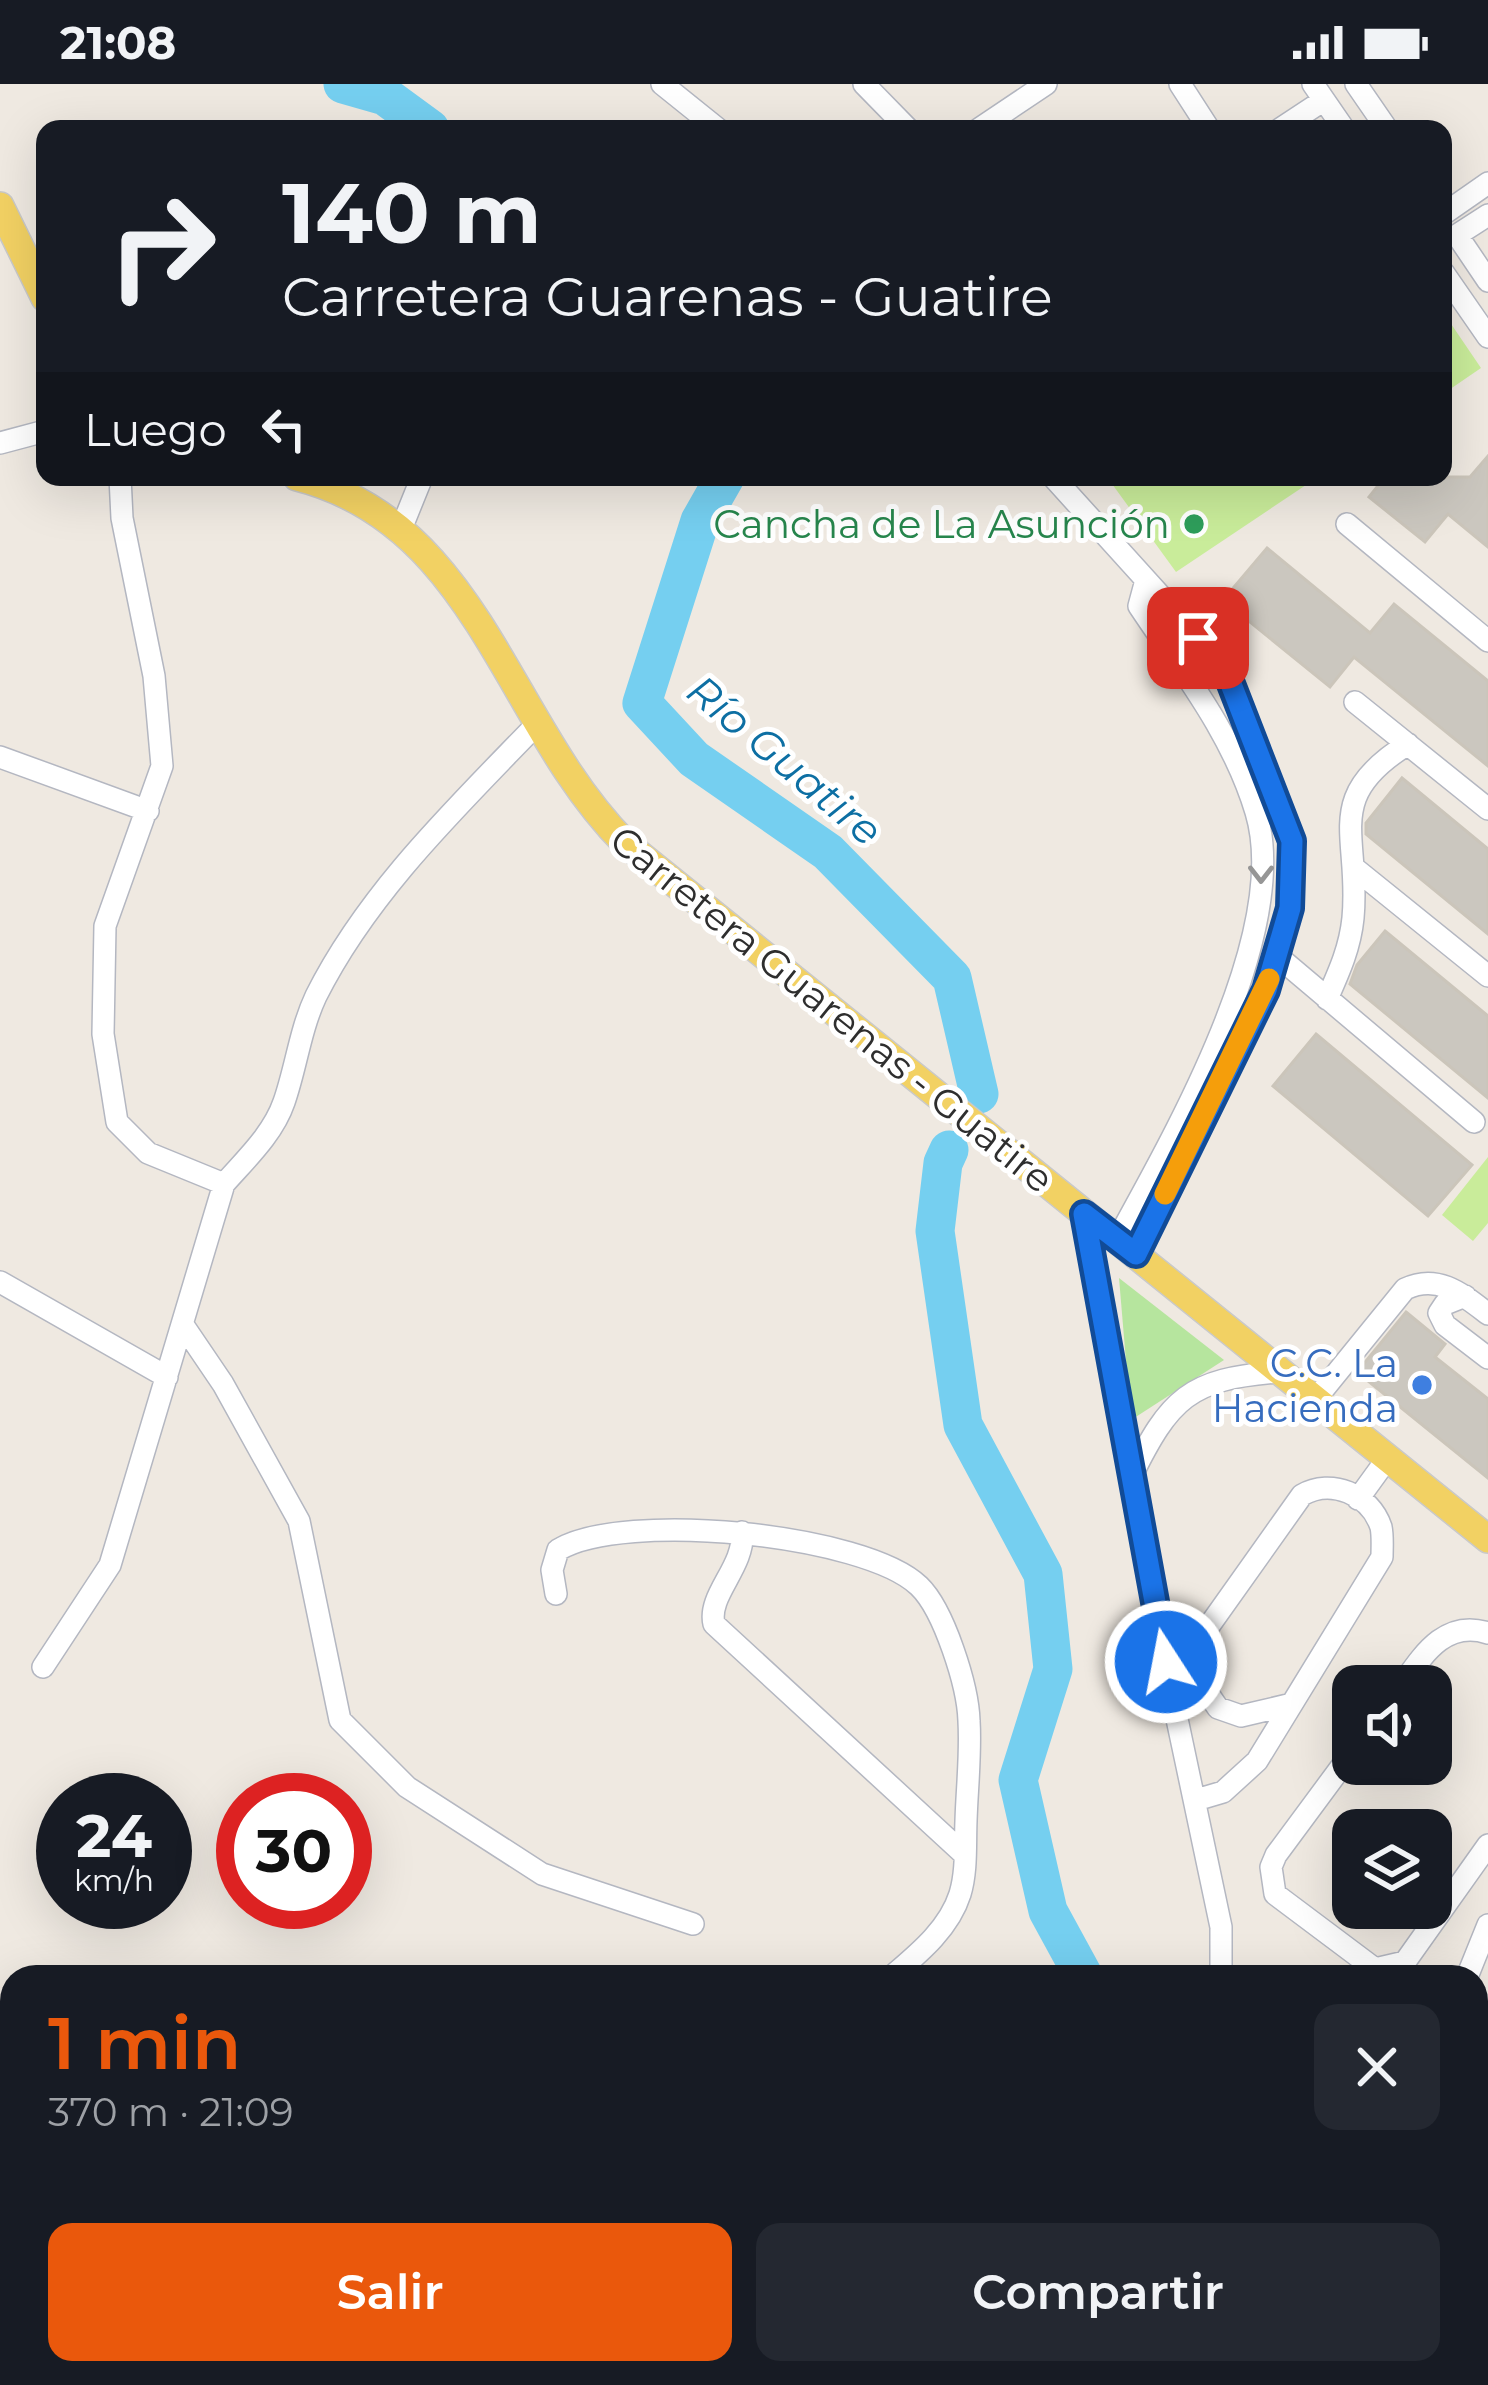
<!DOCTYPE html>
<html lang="es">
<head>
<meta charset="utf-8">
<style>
  body { margin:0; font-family:Montserrat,sans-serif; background:#242831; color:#f1f3f6; height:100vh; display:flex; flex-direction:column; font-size:45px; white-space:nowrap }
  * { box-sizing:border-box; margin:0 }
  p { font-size:39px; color:#9ea1a6 }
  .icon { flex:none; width:66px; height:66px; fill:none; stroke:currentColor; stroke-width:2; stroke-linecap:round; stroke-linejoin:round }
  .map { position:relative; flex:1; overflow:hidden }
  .sheet { position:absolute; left:0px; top:1881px; width:1488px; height:420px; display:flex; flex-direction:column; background:#171b24; border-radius:36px 36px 0 0; box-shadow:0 12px 48px #0002 }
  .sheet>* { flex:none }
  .hud { position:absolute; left:36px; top:36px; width:1416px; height:366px; border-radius:24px; box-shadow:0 12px 48px #0002; background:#171b24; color:#f1f3f6; overflow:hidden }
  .tools { position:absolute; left:1332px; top:1581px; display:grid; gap:24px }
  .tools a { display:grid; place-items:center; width:120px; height:120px; border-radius:24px; background:#171b24; box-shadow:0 12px 48px #0002; font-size:60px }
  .speed { position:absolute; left:36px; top:1689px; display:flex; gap:24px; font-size:60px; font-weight:700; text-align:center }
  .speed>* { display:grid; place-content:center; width:156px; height:156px; border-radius:50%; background:#171b24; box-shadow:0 12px 48px #0002; line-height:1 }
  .speed small { font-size:30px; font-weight:400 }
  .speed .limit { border:18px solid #d22; background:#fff; color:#111 }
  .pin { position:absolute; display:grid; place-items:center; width:102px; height:102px; color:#fff; margin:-51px; border-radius:24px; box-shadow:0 6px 18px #0006 }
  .me { position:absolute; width:132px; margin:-66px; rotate:349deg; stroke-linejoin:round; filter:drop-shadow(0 0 9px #0008) }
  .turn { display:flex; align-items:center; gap:42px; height:252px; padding:0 48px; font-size:54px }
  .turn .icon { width:156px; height:156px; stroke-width:2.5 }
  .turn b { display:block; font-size:84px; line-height:102px }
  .then { display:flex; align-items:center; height:114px; padding:0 48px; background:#0003; gap:24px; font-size:45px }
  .round { display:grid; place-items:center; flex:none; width:126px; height:126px; border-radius:24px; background:#242831 }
  .summary { display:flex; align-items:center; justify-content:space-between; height:204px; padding:0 48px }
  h1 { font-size:72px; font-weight:600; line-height:90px; color:#ea580c }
  .primary-button { display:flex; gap:24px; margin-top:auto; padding:24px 48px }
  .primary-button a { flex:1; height:138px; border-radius:24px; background:#ea580c; color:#fff; font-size:48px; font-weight:600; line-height:138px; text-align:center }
  .primary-button a+a { background:#242831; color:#f1f3f6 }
  .status { display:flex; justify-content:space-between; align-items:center; height:84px; padding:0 60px; background:#171b24; direction:ltr }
  .status svg { height:33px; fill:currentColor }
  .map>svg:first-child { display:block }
  .green { fill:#b6e59e }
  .pitch { fill:#c9ec9a }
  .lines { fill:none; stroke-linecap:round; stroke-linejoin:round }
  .river { stroke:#75cff0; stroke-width:39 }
  .building { fill:#cbc7bf; stroke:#cbc5ba; stroke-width:3 }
  .minor-casing { stroke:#b4b7c1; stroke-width:24 }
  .major-casing { stroke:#c9c9c9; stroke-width:30 }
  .minor { stroke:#fff; stroke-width:21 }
  .major { stroke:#f2d163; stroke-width:27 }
  .oneway { stroke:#969696 }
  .route-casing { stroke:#114b97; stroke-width:30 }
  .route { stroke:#1a73e8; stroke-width:21 }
  .slow { stroke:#f59e0b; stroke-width:21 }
  .leisure-dot { fill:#2e9e5b; stroke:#fff; stroke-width:4.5 }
  .shop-dot { fill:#3f7fe0; stroke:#fff; stroke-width:4.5 }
  .labels { text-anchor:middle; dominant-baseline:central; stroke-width:10; stroke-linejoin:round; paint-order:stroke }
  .leisure-label { font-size:39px; fill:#27864d; stroke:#fff; text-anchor:end }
  .street-label { font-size:39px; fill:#2e2e2e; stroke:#fff }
  .shop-label { font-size:39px; fill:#366cbe; stroke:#fff; text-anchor:end }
  .water-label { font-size:42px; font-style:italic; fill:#0d6fa3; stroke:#fff }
</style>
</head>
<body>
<div class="status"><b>21:08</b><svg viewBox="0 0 49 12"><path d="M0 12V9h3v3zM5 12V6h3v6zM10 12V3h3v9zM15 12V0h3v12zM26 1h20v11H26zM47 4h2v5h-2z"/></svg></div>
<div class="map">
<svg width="1488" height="2301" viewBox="0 0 1488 2301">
  <rect width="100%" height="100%" fill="#efe9e1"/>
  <!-- green -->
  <path class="green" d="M 1119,1194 L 1224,1276 L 1131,1336 Z"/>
  <!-- pitch -->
  <path class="pitch" d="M 1443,228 L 1481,284 L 1443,310 Z
    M 1107,393 L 1318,393 L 1176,488 Z
    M 1488,1073 L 1488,1139 L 1473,1157 L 1442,1131 Z"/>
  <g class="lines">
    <!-- river -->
    <path class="river" d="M 343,0 L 385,12 L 430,45
      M 725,393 L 700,437 L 642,619 L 694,675 L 828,768 L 952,894 L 979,1010
      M 949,1066 L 943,1079 L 935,1147 L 963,1341 L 1043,1490 L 1053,1585 L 1018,1696 L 1048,1827 L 1084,1893
      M 1079,2301 L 1084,2289"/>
  </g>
  <!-- building -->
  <path class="building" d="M 1488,372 L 1488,463 L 1448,430 L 1425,458 L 1369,413 L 1385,393 L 1470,393 Z
    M 1267,464 L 1370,549 L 1394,520 L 1488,597 L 1488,682 L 1354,573 L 1330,603 L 1223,516 Z
    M 1402,694 L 1488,765 L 1488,850 L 1366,750 L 1366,739 Z
    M 1385,847 L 1488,932 L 1488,1014 L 1350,900 L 1357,881 Z
    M 1316,950 L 1472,1081 L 1428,1132 L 1273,1002 Z
    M 1406,1228 L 1445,1260 L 1435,1273 L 1488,1315 L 1488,1394 L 1357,1288 Z"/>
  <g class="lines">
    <defs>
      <path id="minor" d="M 662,0 L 718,45
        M 864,0 L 908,45
        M 1180,0 L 1209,45
        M 1313,0 L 1344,45
        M 1356,0 L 1387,45
        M 979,45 L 1046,0
        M 1280,45 L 1324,16
        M 1443,125 L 1445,129 L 1488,99
        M 1488,131 L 1457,151 L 1488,197
        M 1443,188 L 1488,253
        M 0,359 L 45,347
        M 120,393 L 122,434 L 154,592 L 162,682 L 105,842 L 103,950 L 117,1038 L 148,1069 L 224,1100
        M 1053,393 L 1224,582 L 1292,757 L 1290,824 L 1266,906 L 1136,1170
        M 1347,440 L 1488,557
        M 401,445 L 422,393
        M 1355,618 L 1488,725
        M 0,673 L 148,727
        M 1353,783 L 1488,892
        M 1275,870 L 1474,1038
        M 1327,915 C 1339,888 1350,864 1353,834 C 1361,751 1321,714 1408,660
        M 1084,1130 L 1173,1616 L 1221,1843 L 1221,1893
        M 1117,1156 C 1174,1052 1292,848 1256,728 C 1233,651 1183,588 1139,522 L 1146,496
        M 0,1198 L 167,1293
        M 1465,1212 L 1445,1220 L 1439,1229 L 1445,1241 L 1488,1274
        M 183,1241 L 223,1300 L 299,1437 L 340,1636 L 407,1703 L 542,1790 L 693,1840
        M 1314,1317 L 1405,1205 C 1438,1189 1462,1210 1488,1230
        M 1131,1393 C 1170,1314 1189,1295 1278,1288
        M 1358,1415 L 1387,1375
        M 742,1448 C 745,1483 707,1511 714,1540 L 965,1771
        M 556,1510 L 552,1486 L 558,1466 C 623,1426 865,1450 919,1502 C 944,1526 968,1602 969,1637 C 971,1670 967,1704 966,1737 C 965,1761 967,1787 960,1810 C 949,1845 918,1870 891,1893
        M 43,1583 L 110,1481 L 224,1100 C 246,1075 273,1050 284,1018 C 296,984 300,946 316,912 C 368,808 457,723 536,641
        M 1401,1602 C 1423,1571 1445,1535 1488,1549
        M 1353,1667 L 1276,1771 L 1271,1783 L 1275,1810 L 1375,1885 L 1405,1878 L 1488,1761
        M 1196,1716 L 1223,1708 L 1257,1677 L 1382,1473 C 1382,1464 1383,1452 1381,1443 C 1370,1410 1331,1394 1302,1411 L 1209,1542 C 1196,1573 1197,1597 1218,1624 L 1241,1632 L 1292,1620
        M 1467,1893 L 1488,1841
        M 1476,2013 L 1488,2036
        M 1476,2187 L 1488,2241
        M 1331,2289 L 1334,2301
        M 607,2301 L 609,2289"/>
      <path id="major" d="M 0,122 L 45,214
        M 297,393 C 479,439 506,640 625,759 L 1488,1455"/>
    </defs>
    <!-- minor casing -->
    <use href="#minor" class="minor-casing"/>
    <!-- major casing -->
    <use href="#major" class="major-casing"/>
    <!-- minor -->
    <use href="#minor" class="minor"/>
    <!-- major -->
    <use href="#major" class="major"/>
  </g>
  <!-- one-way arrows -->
  <defs><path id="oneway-chevron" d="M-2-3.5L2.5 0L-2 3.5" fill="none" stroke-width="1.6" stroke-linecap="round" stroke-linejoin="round" transform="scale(3)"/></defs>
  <use class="oneway" href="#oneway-chevron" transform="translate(1261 790) rotate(90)"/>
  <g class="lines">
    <defs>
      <path id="route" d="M 1166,1578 L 1084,1130 L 1136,1170 L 1266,906 L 1290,824 L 1292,757 L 1224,582 L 1198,554"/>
    </defs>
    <!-- route casing -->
    <use href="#route" class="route-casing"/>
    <!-- route -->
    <use href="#route" class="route"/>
    <!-- slow -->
    <path class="slow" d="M 1165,1110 L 1269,895"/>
  </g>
  <!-- markers -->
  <circle class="leisure-dot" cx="1194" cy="440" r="12"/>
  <circle class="shop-dot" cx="1422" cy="1301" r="12"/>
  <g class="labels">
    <!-- leisure labels -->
    <g class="leisure-label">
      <text x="1170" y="440">Cancha de La Asunción</text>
    </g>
    <!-- street labels -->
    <g class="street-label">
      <text transform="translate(832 925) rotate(39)">Carretera Guarenas - Guatire</text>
    </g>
    <!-- shop labels -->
    <g class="shop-label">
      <text x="1398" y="1279">C.C. La<tspan x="1398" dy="45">Hacienda</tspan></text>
    </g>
    <!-- water labels -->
    <g class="water-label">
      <text transform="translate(785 676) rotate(40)">Río Guatire</text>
    </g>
  </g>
</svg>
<div class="tools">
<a><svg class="icon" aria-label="sound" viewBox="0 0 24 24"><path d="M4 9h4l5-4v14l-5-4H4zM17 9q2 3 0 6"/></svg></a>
<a><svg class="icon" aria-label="layers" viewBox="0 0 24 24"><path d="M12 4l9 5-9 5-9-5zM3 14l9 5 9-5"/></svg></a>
</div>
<div class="speed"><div>24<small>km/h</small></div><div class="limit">30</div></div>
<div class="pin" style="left:1198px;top:554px;background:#d93025"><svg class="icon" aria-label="arrive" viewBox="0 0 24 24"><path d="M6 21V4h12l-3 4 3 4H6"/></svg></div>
<svg class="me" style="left:1166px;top:1578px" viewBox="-20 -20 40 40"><circle r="17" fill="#1a73e8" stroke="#fff" stroke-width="3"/><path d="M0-11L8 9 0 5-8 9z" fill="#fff"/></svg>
<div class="hud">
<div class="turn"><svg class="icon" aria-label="right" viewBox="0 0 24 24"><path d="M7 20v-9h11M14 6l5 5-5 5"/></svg><div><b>140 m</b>Carretera Guarenas - Guatire</div></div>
<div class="then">Luego<svg class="icon" aria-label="left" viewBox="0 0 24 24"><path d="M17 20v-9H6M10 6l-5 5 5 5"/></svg></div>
</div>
<section class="sheet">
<div class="summary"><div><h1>1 min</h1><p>370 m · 21:09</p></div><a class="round"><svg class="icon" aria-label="close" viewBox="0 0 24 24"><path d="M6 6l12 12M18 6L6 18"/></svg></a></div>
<div class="primary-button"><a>Salir</a><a>Compartir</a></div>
</section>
</div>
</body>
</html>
